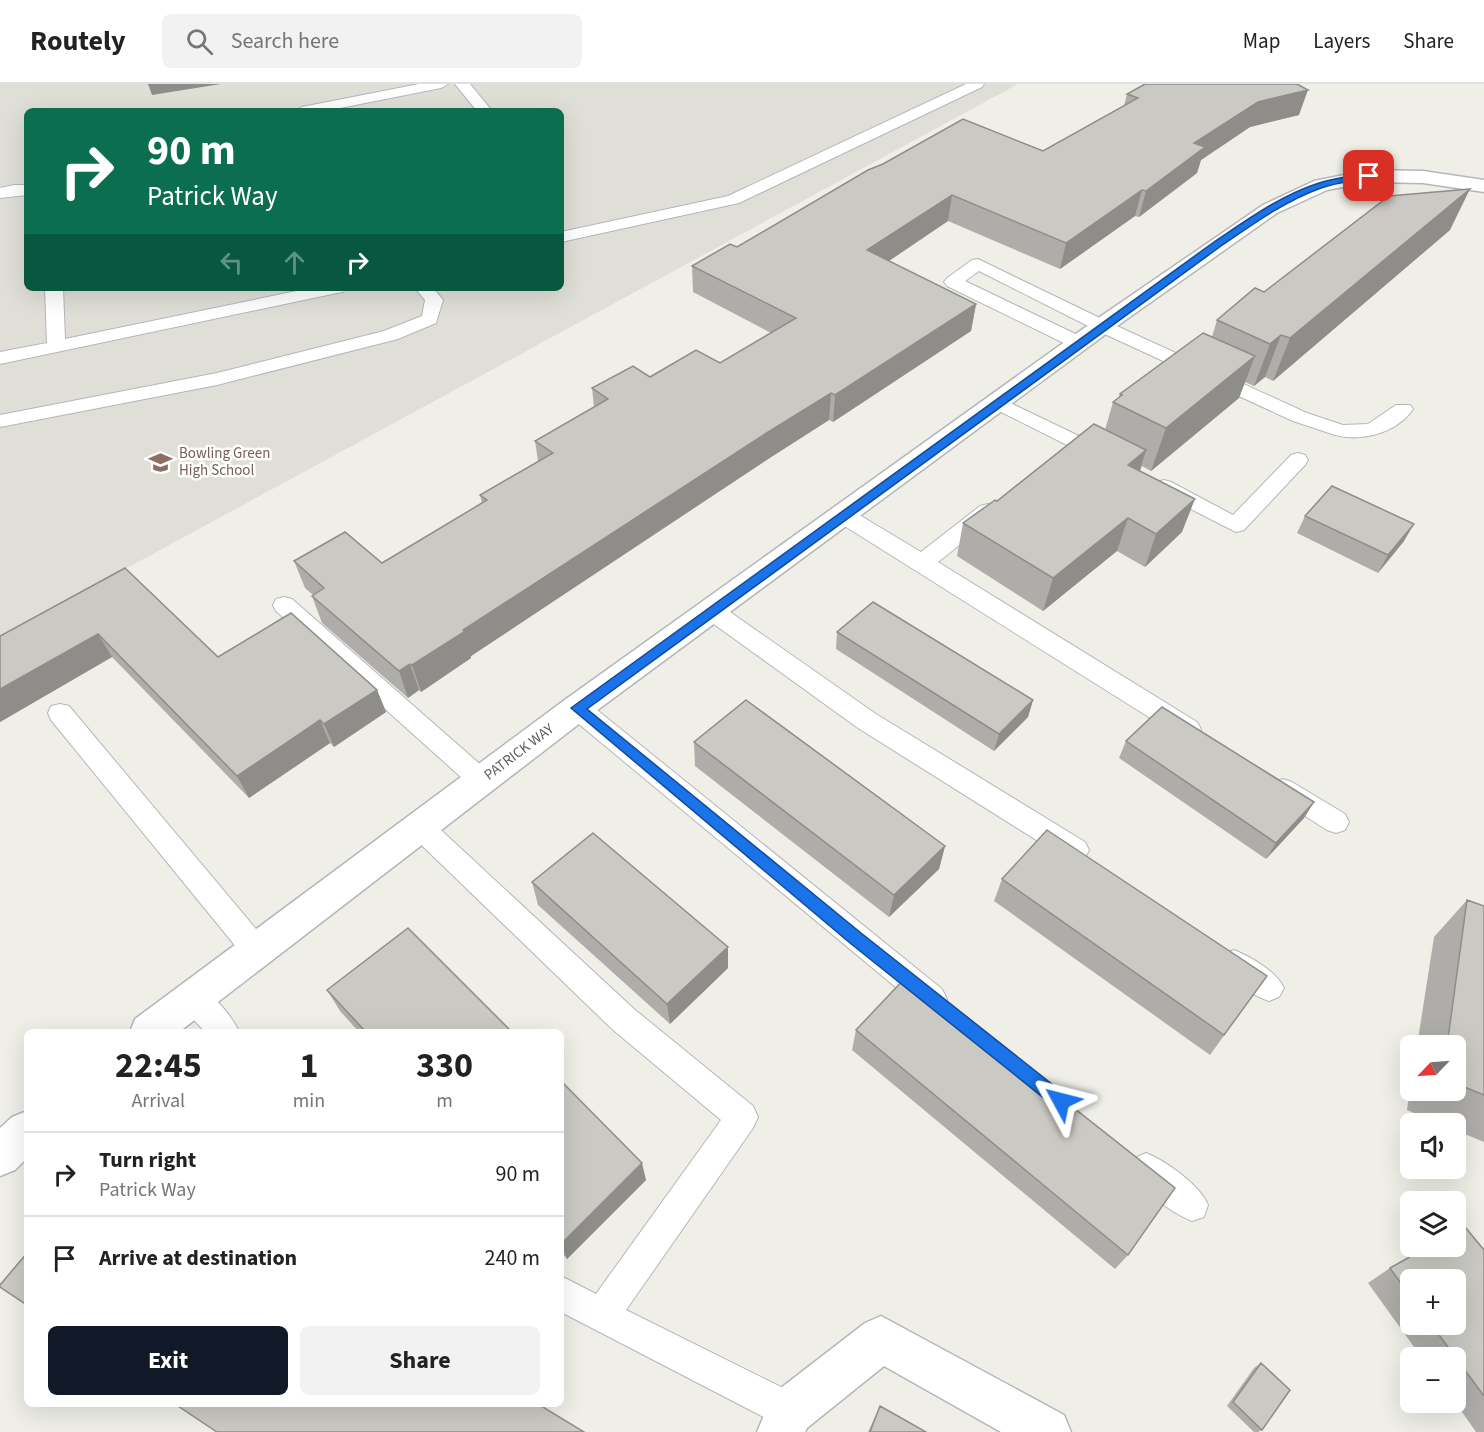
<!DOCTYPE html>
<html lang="en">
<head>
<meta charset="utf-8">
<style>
  body { margin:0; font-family:"Source Sans 3",sans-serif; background:#f2f2f2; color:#222; height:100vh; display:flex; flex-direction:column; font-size:22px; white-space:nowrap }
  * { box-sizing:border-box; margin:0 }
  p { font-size:20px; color:#767676 }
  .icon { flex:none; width:33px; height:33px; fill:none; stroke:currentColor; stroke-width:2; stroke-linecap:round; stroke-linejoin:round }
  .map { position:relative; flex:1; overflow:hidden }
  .panel { position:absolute; left:24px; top:945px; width:540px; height:378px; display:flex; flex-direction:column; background:#fff; border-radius:9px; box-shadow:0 6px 24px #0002 }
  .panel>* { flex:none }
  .banner { position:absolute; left:24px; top:24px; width:540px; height:183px; border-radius:9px; box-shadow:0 6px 24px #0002; background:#0b6e4f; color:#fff; overflow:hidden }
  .needle { width:39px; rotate:245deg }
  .buttons { position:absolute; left:1400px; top:951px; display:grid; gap:12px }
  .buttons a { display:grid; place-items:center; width:66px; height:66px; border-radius:9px; background:#fff; box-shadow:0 6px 24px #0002; font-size:30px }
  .pin { position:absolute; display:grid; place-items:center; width:51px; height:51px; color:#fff; margin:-26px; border-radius:12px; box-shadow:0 3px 9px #0006 }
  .me { position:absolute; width:66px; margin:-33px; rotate:308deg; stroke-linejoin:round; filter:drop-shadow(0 0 4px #0008) }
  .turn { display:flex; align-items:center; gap:21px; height:126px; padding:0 24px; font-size:27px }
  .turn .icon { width:78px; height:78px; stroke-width:2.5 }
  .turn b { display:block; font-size:42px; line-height:51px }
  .lanes { display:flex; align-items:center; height:57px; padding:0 24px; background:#0003; justify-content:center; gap:30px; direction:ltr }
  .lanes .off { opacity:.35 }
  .eta { display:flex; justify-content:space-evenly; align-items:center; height:102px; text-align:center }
  .eta b { font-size:36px; font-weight:700; line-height:42px }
  .cta { display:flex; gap:12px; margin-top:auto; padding:12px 24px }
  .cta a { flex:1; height:69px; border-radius:9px; background:#111827; color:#fff; font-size:24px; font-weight:700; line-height:69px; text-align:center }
  .cta a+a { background:#f2f2f2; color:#222 }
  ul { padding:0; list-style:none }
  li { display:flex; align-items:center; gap:18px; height:84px; padding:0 24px; border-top:2px solid #e0e0e0 }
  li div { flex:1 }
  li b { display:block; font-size:22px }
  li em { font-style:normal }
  header { display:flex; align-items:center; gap:36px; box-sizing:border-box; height:84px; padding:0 30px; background:#fff; border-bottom:2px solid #e0e0e0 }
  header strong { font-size:28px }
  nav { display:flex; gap:33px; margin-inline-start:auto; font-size:21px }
  .search { width:420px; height:54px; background:#f2f2f2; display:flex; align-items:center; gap:15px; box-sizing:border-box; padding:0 21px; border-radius:9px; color:#767676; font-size:22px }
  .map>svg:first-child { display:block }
  .education { fill:#dfded7; fill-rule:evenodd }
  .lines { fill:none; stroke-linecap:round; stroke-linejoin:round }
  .lane-casing { stroke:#b5b6bb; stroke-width:2 }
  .street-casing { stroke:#b5b6bb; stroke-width:3 }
  .lane { fill:#fff; fill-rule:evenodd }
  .street { fill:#fff; fill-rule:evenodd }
  .wall { fill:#afada9; fill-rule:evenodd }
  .shaded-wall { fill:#8e8d89 }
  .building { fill:#cbc9c4; stroke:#8e8d89; stroke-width:1.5 }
  .route { fill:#1a73e8; stroke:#114b97; stroke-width:1.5 }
  .labels { text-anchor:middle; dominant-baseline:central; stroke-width:5; stroke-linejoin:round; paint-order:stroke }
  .education-label { font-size:15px; fill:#785e54; stroke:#fff; text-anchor:start }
  .street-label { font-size:15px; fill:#5f6166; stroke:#fff }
</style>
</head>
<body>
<header>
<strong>Routely</strong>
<div class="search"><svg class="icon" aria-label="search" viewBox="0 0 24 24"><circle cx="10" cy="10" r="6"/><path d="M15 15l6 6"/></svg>Search here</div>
<nav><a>Map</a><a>Layers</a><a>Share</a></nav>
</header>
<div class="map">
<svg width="1484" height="1348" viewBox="0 0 1484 1348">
  <rect width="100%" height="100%" fill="#efefe8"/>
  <!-- education -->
  <path class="education" d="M 0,0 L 1018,0 L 0,553 ZM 27,27 L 561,27 L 561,204 L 27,204 Z"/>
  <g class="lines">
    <defs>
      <path id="lane" d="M 419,0 L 448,0 L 441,4 L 325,27 L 295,27 L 302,23 Z
        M 455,0 L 470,0 L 492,27 L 477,27 Z
        M 966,0 L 984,0 L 982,3 L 739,119 L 561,158 L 561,148 L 728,112 Z
        M 14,101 L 27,101 L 27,111 L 0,114 L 0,104 Z
        M 978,175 L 1108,238 L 1307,329 L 1343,341 L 1368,340 L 1396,321 L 1410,321 L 1413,325 C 1397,349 1362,358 1335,351 L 1293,337 L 1096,246 L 979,187 L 965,197 L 1086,255 L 1088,259 L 1086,263 L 1072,263 L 947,202 L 944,198 L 947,194 L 972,176 Z
        M 45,204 L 63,204 L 65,255 L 311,204 L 346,204 L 343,208 L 337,209 L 0,280 L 0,268 L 47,259 Z
        M 415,204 L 433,204 L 443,216 L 436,239 L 398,255 L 217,301 L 0,343 L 0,331 L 217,289 L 384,247 L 422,232 L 425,216 Z
        M 998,313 L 1083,354 L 1086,358 L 1083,362 L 1076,364 L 1069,362 L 991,323 L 988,319 L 991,315 Z
        M 1298,369 L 1305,371 L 1308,376 L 1305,381 L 1244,446 L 1236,448 L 1157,408 L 1154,403 L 1157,398 L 1164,396 L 1171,398 L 1233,431 L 1291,371 Z
        M 988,420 L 996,422 L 999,427 L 996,432 L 938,478 L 1197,638 L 1201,645 L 1197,652 L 1188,655 L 1179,652 L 835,436 L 832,431 L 835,426 L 843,424 L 851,426 L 921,468 L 980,422 Z
        M 284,513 L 292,515 L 490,689 L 494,696 L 490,703 L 481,706 L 472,703 L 276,527 L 273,521 L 276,515 Z
        M 712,519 L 720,521 L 876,630 L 1085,758 L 1089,766 L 1085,774 L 1075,777 L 1065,774 L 858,644 L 704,533 L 700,527 L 704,521 Z
        M 577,615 L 586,617 L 942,905 L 947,915 L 942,925 L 932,928 L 922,925 L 568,631 L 565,624 L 568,617 Z
        M 60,620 L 69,622 L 266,857 L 270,866 L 266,875 L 256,879 L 246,875 L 51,636 L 48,629 L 51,622 Z
        M 1283,695 L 1292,698 L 1345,730 L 1349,738 L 1345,746 L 1336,749 L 1327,746 L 1274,712 L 1270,705 L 1274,698 Z
        M 419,731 L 428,734 L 634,925 L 753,1022 L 758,1033 L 753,1044 L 626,1226 L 803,1314 L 808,1327 L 803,1340 L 790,1345 L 777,1340 L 561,1228 L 561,1192 L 596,1210 L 721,1036 L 612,945 L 410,750 L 406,742 L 410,734 Z
        M 1234,866 C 1251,873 1276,887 1284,904 L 1279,913 L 1269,917 C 1252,911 1227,896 1220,879 L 1224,870 Z
        M 193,901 C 211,907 231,930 239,948 L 205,948 L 183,924 L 178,914 L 183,904 Z
        M 1146,1069 C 1166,1077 1200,1101 1208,1121 L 1204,1133 L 1192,1137 C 1172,1129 1138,1105 1130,1085 L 1135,1074 Z"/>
      <path id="street" d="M 1369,86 L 1423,87 L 1484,96 L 1484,108 L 1423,99 L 1369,98 L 1327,106 L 1277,129 L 1110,247 L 588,633 L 179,948 L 130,948 L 135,935 L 566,615 L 1094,237 L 1263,121 L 1314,97 Z
        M 27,1027 L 27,1074 L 15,1086 L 0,1092 L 0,1044 L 12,1033 Z
        M 881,1232 L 1064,1331 L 1071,1348 L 1001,1348 L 884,1282 L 807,1344 L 805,1348 L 757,1348 L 773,1310 L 865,1239 Z"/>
    </defs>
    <!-- lane casing -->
    <use href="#lane" class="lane-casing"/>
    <!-- street casing -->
    <use href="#street" class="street-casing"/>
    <!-- lane -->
    <use href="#lane" class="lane"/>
    <!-- street -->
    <use href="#street" class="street"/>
  </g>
  <!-- wall -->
  <path class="wall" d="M 1127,10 L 1299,31 L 1250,43 L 1201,76 L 1197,89 L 1139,133 L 1135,132 L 1060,185 L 948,137 L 889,177 L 976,220 L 971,247 L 833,338 L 829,336 L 765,377 L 471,572 L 471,574 L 421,608 L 419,606 L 408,614 L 322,539 L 312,512 L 313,511 L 305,504 L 294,477 L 382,479 L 482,419 L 480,411 L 538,377 L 535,357 L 594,323 L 592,304 L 720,279 L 771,249 L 693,208 L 692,182 L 737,163 L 1043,67 L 1124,22 Z
    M 1450,146 L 1273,297 L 1265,293 L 1254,302 L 1245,298 L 1239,314 L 1151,387 L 1142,382 L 1140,387 L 1182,448 L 1145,483 L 1117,467 L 1043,527 L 957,472 L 963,439 L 1105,346 L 1113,318 L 1119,313 L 1120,310 L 1212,253 L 1217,236 L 1264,208 Z
    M 1305,432 L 1404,457 L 1378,489 L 1297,449 Z
    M 125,484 L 218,573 L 377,606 L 386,628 L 334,663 L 330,659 L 249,714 L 112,573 L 0,638 L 0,552 Z
    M 837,548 L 1033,616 L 1028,633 L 994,667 L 836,565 Z
    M 1126,657 L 1314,718 L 1304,734 L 1266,775 L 1119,674 Z
    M 694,658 L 945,762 L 939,785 L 889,833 L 695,682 Z
    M 1002,795 L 1267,892 L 1210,971 L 994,817 Z
    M 532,798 L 728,863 L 728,884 L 670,940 L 538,821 Z
    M 1467,816 L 1484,822 L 1484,1058 L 1455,1046 L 1455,1040 L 1440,1040 L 1407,1026 L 1410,1005 L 1410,1006 L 1455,1006 L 1455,962 L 1417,962 L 1434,853 Z
    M 327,906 L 512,948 L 359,948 L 340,927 Z
    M 856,946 L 1128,1171 L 1115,1185 L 852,966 Z
    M 561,997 L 646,1096 L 567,1175 L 561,1168 Z
    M 1484,1166 L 1484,1348 L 1476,1348 L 1455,1318 L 1455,1274 L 1422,1274 L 1368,1199 L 1390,1184 ZM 1410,1196 L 1455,1240 L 1410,1240 Z
    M 1261,1279 L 1262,1346 L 1258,1348 L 1254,1348 L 1227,1322 L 1254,1284 Z
    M 880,1322 L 926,1348 L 868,1348 Z"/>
  <!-- shaded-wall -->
  <path class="shaded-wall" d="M 148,0 L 221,0 L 152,11 Z
    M 1308,6 L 1299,31 L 1250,43 L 1201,76 L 1197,89 L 1139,133 L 1146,107 L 1194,59 L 1258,18 Z
    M 1470,105 L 1450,146 L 1273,297 L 1290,254 Z
    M 1142,106 L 1135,132 L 1060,185 L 1066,159 Z
    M 952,111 L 948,137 L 865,193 L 867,166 Z
    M 976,220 L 971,247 L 833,338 L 835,311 Z
    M 1281,251 L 1265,293 L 1254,302 L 1270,260 Z
    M 1255,272 L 1239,314 L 1151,387 L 1166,344 Z
    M 831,309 L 829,336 L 765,377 L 471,572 L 471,574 L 421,608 L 412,581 L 463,546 L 765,350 Z
    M 1146,366 L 1136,399 L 1128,381 Z
    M 1195,415 L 1182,448 L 1145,483 L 1156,450 Z
    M 1128,434 L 1117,467 L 1043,527 L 1053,494 Z
    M 1414,440 L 1404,457 L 1378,489 L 1388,471 Z
    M 98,550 L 112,573 L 0,638 L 0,605 Z
    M 410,580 L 419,606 L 408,614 L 399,587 Z
    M 377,606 L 386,628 L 334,663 L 324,640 Z
    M 1033,616 L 1028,633 L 994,667 L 999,650 Z
    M 320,636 L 330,659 L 249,714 L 237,692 Z
    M 1314,718 L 1304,734 L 1266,775 L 1276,759 Z
    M 945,762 L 939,785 L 889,833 L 894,811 Z
    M 728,863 L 728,884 L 670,940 L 667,920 Z
    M 642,1079 L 646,1096 L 567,1175 L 561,1160 Z"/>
  <!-- building -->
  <path class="building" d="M 1145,0 L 1297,0 L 1308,6 L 1258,18 L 1194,59 L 1205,63 L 1146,107 L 1142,106 L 1066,159 L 952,111 L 867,166 L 976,220 L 835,311 L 831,309 L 765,350 L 463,546 L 464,548 L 412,581 L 410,580 L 399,587 L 312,512 L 324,504 L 294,477 L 345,448 L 382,479 L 487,416 L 480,411 L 553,369 L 535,357 L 608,315 L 592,304 L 633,282 L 650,293 L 696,266 L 720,279 L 796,234 L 692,182 L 730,160 L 737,163 L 868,86 L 883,80 L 963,35 L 1043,67 L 1138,14 L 1127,10 Z
    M 1470,105 L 1290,254 L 1281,251 L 1270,260 L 1217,236 L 1255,204 L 1264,208 L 1389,112 Z
    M 1203,249 L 1255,272 L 1166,344 L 1113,318 L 1122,311 L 1120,310 Z
    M 1094,340 L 1146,366 L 1128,381 L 1195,415 L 1156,450 L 1128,434 L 1053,494 L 963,439 L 995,416 L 997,417 Z
    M 1332,402 L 1414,440 L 1388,471 L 1305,432 Z
    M 125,484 L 218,573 L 291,529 L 377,606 L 324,640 L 320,636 L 237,692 L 98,550 L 0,605 L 0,552 Z
    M 873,518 L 1033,616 L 999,650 L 837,548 Z
    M 746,616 L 945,762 L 894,811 L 694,658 Z
    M 1162,623 L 1314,718 L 1276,759 L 1126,657 Z
    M 1047,746 L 1267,892 L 1224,951 L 1002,795 Z
    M 593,749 L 728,863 L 667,920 L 532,798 Z
    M 1467,816 L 1484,822 L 1484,1011 L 1455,999 L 1455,962 L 1447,962 Z
    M 408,844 L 512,948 L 366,948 L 327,906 Z
    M 907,892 L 1175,1104 L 1128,1171 L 856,946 Z
    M 561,997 L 642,1079 L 561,1160 Z
    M 1465,1143 L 1484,1166 L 1484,1312 L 1431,1240 L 1455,1240 L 1455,1196 L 1410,1196 L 1410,1212 L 1390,1184 L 1429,1162 L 1455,1162 L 1455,1148 Z
    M 27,1169 L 27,1221 L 0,1203 L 0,1201 Z
    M 1261,1279 L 1290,1306 L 1262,1346 L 1233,1318 Z
    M 175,1320 L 538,1320 L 584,1348 L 217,1348 Z
    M 880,1322 L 926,1348 L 870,1348 Z"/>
  <!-- route -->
  <path class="route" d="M 1369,89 L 1372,90 L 1372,93 C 1355,97 1337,98 1321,104 C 1285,117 1253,140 1221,162 L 587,625 L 861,849 L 1067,1012 L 1069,1017 L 1067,1023 L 1061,1026 L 1055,1023 L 850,859 L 571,624 L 1214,158 C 1247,136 1281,111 1319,99 C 1335,94 1352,92 1369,89 Z"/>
  <!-- icons -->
  <defs>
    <symbol id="school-bare" viewBox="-9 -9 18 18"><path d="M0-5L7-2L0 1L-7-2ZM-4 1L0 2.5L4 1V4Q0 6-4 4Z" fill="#8d6e63" stroke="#fff" stroke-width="2.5" paint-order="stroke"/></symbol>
  </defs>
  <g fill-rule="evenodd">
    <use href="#school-bare" x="144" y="362" width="33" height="33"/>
  </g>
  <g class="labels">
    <!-- education labels -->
    <g class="education-label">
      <text x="179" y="369">Bowling Green<tspan x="179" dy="17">High School</tspan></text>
    </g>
    <!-- street labels -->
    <g class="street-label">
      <text transform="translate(519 668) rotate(-37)">PATRICK WAY</text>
    </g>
  </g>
</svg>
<div class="buttons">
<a><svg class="needle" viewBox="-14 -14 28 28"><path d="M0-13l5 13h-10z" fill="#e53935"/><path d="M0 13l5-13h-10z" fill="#767676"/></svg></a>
<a><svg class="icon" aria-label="sound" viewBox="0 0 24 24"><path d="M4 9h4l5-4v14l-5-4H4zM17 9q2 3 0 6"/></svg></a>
<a><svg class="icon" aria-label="layers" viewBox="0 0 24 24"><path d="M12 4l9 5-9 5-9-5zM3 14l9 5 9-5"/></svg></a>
<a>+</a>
<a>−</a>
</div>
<div class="pin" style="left:1369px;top:92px;background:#d93025"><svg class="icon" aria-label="arrive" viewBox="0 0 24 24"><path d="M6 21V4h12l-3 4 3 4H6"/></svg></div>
<svg class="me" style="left:1061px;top:1017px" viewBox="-20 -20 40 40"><path d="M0-17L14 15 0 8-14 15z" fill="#1a73e8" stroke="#fff" stroke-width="4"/></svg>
<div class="banner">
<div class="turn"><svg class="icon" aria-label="right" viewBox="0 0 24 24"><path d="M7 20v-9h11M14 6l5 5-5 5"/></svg><div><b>90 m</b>Patrick Way</div></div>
<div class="lanes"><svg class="icon off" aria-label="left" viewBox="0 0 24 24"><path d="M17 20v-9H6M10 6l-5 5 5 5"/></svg><svg class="icon off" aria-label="ahead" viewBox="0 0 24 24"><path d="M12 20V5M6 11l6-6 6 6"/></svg><svg class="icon" aria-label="right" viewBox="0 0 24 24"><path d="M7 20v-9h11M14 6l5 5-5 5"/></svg></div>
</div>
<section class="panel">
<div class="eta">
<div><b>22:45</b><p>Arrival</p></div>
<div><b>1</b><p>min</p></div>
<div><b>330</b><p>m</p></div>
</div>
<ul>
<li><svg class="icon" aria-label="right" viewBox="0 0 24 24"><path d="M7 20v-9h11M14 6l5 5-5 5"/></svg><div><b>Turn right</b><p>Patrick Way</p></div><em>90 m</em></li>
<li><svg class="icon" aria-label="arrive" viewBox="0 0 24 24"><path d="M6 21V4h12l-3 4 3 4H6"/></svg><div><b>Arrive at destination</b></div><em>240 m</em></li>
</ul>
<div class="cta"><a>Exit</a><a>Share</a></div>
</section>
</div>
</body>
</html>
